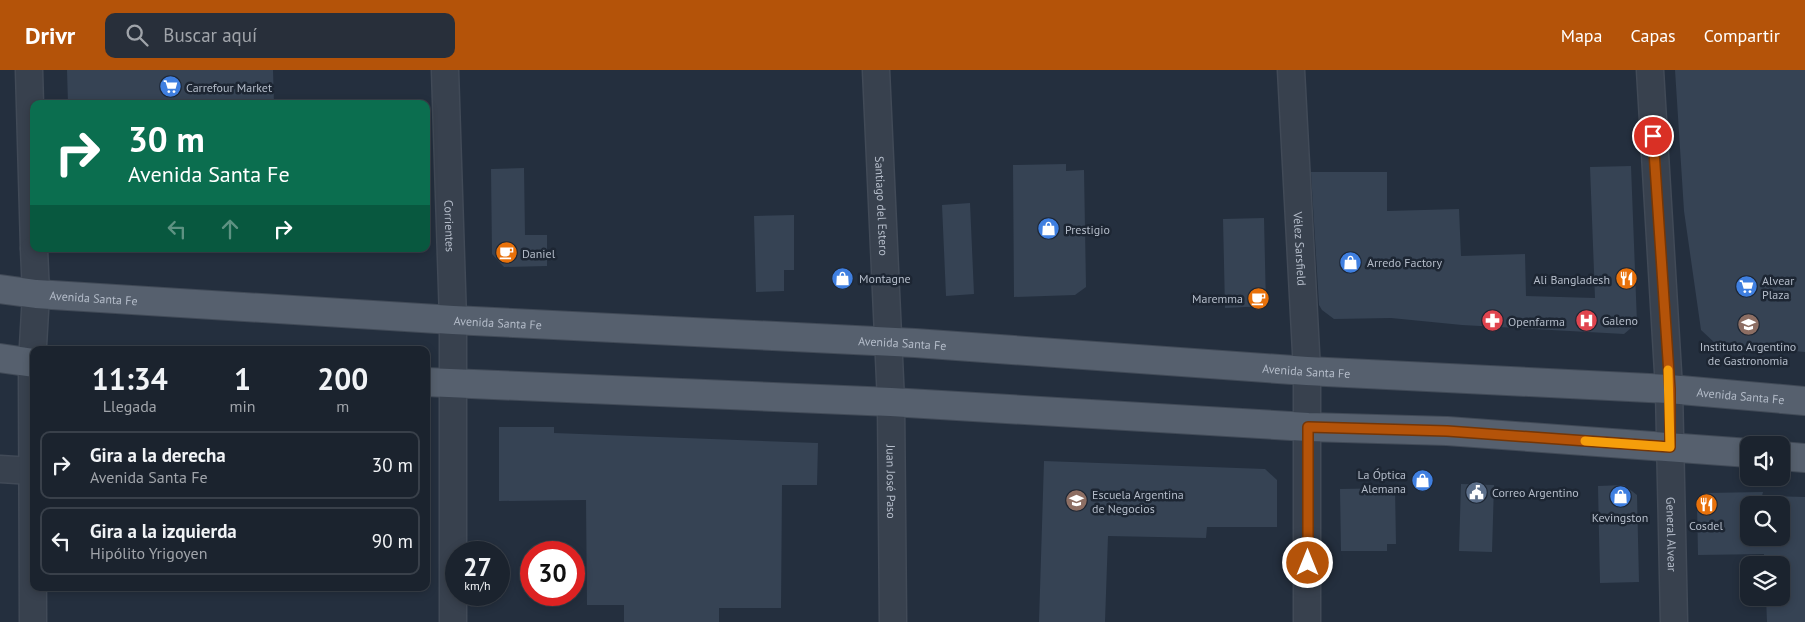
<!DOCTYPE html>
<html lang="es">
<head>
<meta charset="utf-8">
<style>
  body { margin:0; font-family:"PT Sans",sans-serif; background:#282f3a; color:#f1f3f6; height:100vh; display:flex; flex-direction:column; font-size:19px; white-space:nowrap }
  * { box-sizing:border-box; margin:0 }
  p { font-size:16px; color:#a0a4aa }
  .icon { flex:none; width:28px; height:28px; fill:none; stroke:currentColor; stroke-width:2; stroke-linecap:round; stroke-linejoin:round }
  .map { position:relative; flex:1; overflow:hidden }
  .drawer { position:absolute; left:30px; top:276px; width:400px; height:245px; display:flex; flex-direction:column; background:#1b232e; border-radius:10px; box-shadow:0 2px 8px #0003,0 0 0 1px #39404a }
  .drawer>* { flex:none }
  .top-card { position:absolute; left:30px; top:30px; width:400px; height:152px; border-radius:10px; box-shadow:0 2px 8px #0003,0 0 0 1px #39404a; background:#0b6e4f; color:#fff; overflow:hidden }
  .fabs { position:absolute; left:1740px; top:366px; display:grid; gap:10px }
  .fabs a { display:grid; place-items:center; width:50px; height:50px; border-radius:10px; background:#1b232e; box-shadow:0 2px 8px #0003,0 0 0 1px #39404a; font-size:25px }
  .speed { position:absolute; left:445px; top:471px; display:flex; gap:10px; font-size:25px; font-weight:700; text-align:center }
  .speed>* { display:grid; place-content:center; width:65px; height:65px; border-radius:50%; background:#1b232e; box-shadow:0 2px 8px #0003,0 0 0 1px #39404a; line-height:1 }
  .speed small { font-size:12px; font-weight:400 }
  .speed .limit { border:8px solid #d22; background:#fff; color:#111 }
  .pin { position:absolute; display:grid; place-items:center; width:42px; height:42px; color:#fff; margin:-21px; border:2px solid #fff; border-radius:50%; box-shadow:0 1px 5px #0007 }
  .me { position:absolute; width:55px; margin:-28px; rotate:0deg; stroke-linejoin:round; filter:drop-shadow(0 0 4px #0008) }
  .turn { display:flex; align-items:center; gap:18px; height:105px; padding:0 15px; font-size:22px }
  .turn .icon { width:65px; height:65px; stroke-width:2.5 }
  .turn b { display:block; font-size:35px; line-height:42px }
  .lanes { display:flex; align-items:center; height:48px; padding:0 15px; background:#0003; justify-content:center; gap:25px; direction:ltr }
  .lanes .off { opacity:.35 }
  .eta { display:flex; justify-content:space-evenly; align-items:center; height:85px; text-align:center }
  .eta b { font-size:30px; font-weight:700; line-height:35px }
  ul { padding:0; list-style:none }
  li { display:flex; align-items:center; gap:15px; height:68px; margin:0 10px 8px; padding:0 5px; border:2px solid #39404a; border-radius:10px }
  li div { flex:1 }
  li b { display:block; font-size:19px }
  li em { font-style:normal }
  header { display:flex; align-items:center; gap:30px; box-sizing:border-box; height:70px; padding:0 25px; background:#b45309; color:#fff }
  header strong { font-size:24px }
  nav { display:flex; gap:28px; margin-inline-start:auto; font-size:18px }
  .search { width:350px; height:45px; background:#282f3a; display:flex; align-items:center; gap:12px; box-sizing:border-box; padding:0 18px; border-radius:10px; color:#a0a4aa; font-size:19px }
  .map>svg:first-child { display:block }
  .building { fill:#364354; fill-rule:evenodd }
  .lines { fill:none; stroke-linecap:round; stroke-linejoin:round }
  .minor-casing { stroke:#414a57; stroke-width:29 }
  .major-casing { stroke:#414a57; stroke-width:30 }
  .minor { stroke:#38414e; stroke-width:26 }
  .major { stroke:#56606e; stroke-width:28 }
  .route-casing { stroke:#753606; stroke-width:12 }
  .route { stroke:#b45309; stroke-width:9 }
  .slow { stroke:#f59e0b; stroke-width:9 }
  .labels { text-anchor:middle; dominant-baseline:central; stroke-width:5; stroke-linejoin:round; paint-order:stroke }
  .poi-label { font-size:12px; fill:#b4bcc9; stroke:#1d2633; text-anchor:start }
  .street-label { font-size:12px; fill:#b4bcc9; stroke:#1d2633 }
</style>
</head>
<body>
<header>
<strong>Drivr</strong>
<div class="search"><svg class="icon" aria-label="search" viewBox="0 0 24 24"><circle cx="10" cy="10" r="6"/><path d="M15 15l6 6"/></svg>Buscar aquí</div>
<nav><a>Mapa</a><a>Capas</a><a>Compartir</a></nav>
</header>
<div class="map">
<svg width="1805" height="552" viewBox="0 0 1805 552">
  <rect width="100%" height="100%" fill="#242f3e"/>
  <!-- building -->
  <path class="building" d="M 67,0 L 273,0 L 274,34 L 68,34 Z
    M 1675,0 L 1805,0 L 1805,282 L 1716,274 L 1701,260 L 1684,141 Z
    M 1066,94 L 1066,101 L 1084,100 L 1086,217 L 1075,225 L 1014,227 L 1013,95 Z
    M 1631,96 L 1637,253 L 1624,264 L 1462,255 L 1391,248 L 1334,249 L 1322,240 L 1319,235 L 1311,102 L 1387,102 L 1387,141 L 1459,139 L 1461,186 L 1525,184 L 1526,226 L 1595,228 L 1590,97 Z
    M 524,98 L 525,165 L 547,165 L 547,196 L 504,197 L 492,184 L 491,99 Z
    M 970,133 L 974,224 L 946,226 L 942,135 Z
    M 794,145 L 794,200 L 784,200 L 784,221 L 756,222 L 754,146 Z
    M 1264,148 L 1266,236 L 1225,238 L 1223,149 Z
    M 499,357 L 554,357 L 554,363 L 818,373 L 817,415 L 782,415 L 781,538 L 719,538 L 719,552 L 624,552 L 624,535 L 587,535 L 586,430 L 499,431 Z
    M 1044,391 L 1265,399 L 1277,410 L 1277,457 L 1207,457 L 1206,468 L 1108,466 L 1105,552 L 1039,552 Z
    M 1461,414 L 1494,415 L 1492,482 L 1459,481 Z
    M 1624,415 L 1637,425 L 1639,512 L 1600,513 L 1598,416 Z
    M 1395,418 L 1396,474 L 1387,474 L 1387,481 L 1341,481 L 1340,419 Z
    M 1763,422 L 1762,426 L 1805,427 L 1805,552 L 1767,552 L 1766,528 L 1781,528 L 1781,495 L 1764,495 L 1764,484 L 1698,485 L 1697,433 L 1705,423 ZM 1749,435 L 1781,435 L 1781,468 L 1749,468 Z"/>
  <g class="lines">
    <defs>
      <g id="minor">
        <path d="M 29,0 L 34,178"/>
        <path id="s1" d="M 445,0 L 453,250 L 453,552"/>
        <path id="s2" d="M 876,0 L 891,332 L 893,552"/>
        <path id="s3" d="M 1291,0 L 1307,301 L 1307,552"/>
        <path id="s4" d="M 1650,0 L 1669,319 L 1674,552"/>
        <path d="M 0,399 L 32,401"/>
        <path d="M 33,552 L 32,293 L 36,224 L 34,179"/>
      </g>
      <g id="major">
        <path id="s5" d="M 0,219 L 36,224 L 453,250 L 915,273 L 1307,301 L 1669,319 L 1805,331"/>
        <path d="M 0,288 L 34,293"/>
        <path d="M 426,312 L 891,332 L 1308,357 L 1447,361 L 1749,383"/>
        <path d="M 1781,386 L 1805,388"/>
      </g>
    </defs>
    <!-- minor casing -->
    <use href="#minor" class="minor-casing"/>
    <!-- major casing -->
    <use href="#major" class="major-casing"/>
    <!-- minor -->
    <use href="#minor" class="minor"/>
    <!-- major -->
    <use href="#major" class="major"/>
  </g>
  <g class="lines">
    <defs>
      <path id="route" d="M 1308,493 L 1308,357 L 1447,361 L 1670,377 L 1670,319 L 1653,66"/>
    </defs>
    <!-- route casing -->
    <use href="#route" class="route-casing"/>
    <!-- route -->
    <use href="#route" class="route"/>
    <!-- slow -->
    <path class="slow" d="M 1585,371 L 1670,377 L 1668,300"/>
  </g>
  <!-- icons -->
  <defs>
    <symbol id="supermarket-disc" viewBox="-11 -11 22 22"><circle r="9.5" fill="#3f7fe0" stroke="#1d2633"/><path d="M-6-5.5h2.5l.6 2H6L4.5 2H-2.5L-4.4-4H-6ZM-1.5 3.2a1.3 1.3 0 1 0 .1 0ZM3 3.2a1.3 1.3 0 1 0 .1 0Z" fill="#fff"/></symbol>
    <symbol id="shop-disc" viewBox="-11 -11 22 22"><circle r="9.5" fill="#3f7fe0" stroke="#1d2633"/><path d="M-5-2.5h2.3a2.7 3.5 0 0 1 5.4 0H5L5.5 6h-11ZM-1.5-2.5h3a1.5 2.3 0 0 0-3 0Z" fill="#fff"/></symbol>
    <symbol id="cafe-disc" viewBox="-11 -11 22 22"><circle r="9.5" fill="#e8710a" stroke="#1d2633"/><path d="M-5.5-4.5H6V0H3Q3 3.5 0 3.5H-2.5Q-5.5 3.5-5.5 0ZM3-3.2v2h1.7v-2ZM-6 4.5H4V6H-6Z" fill="#fff"/></symbol>
    <symbol id="restaurant-disc" viewBox="-11 -11 22 22"><circle r="9.5" fill="#e8710a" stroke="#1d2633"/><path d="M-5-6h1v4h1v-4h1v4h1v-4h1v5L-1.5 .5V6h-2V.5L-5-1ZM5-6V6H3V1.5H1.5Q1.5-4 5-6Z" fill="#fff"/></symbol>
    <symbol id="hospital-disc" viewBox="-11 -11 22 22"><circle r="9.5" fill="#e0444e" stroke="#1d2633"/><path d="M-5-5h3v3.5h4V-5h3V5h-3V1.5h-4V5h-3Z" fill="#fff"/></symbol>
    <symbol id="pharmacy-disc" viewBox="-11 -11 22 22"><circle r="9.5" fill="#e0444e" stroke="#1d2633"/><path d="M-2-6h4v4h4v4h-4v4h-4v-4h-4v-4h4Z" fill="#fff"/></symbol>
    <symbol id="school-disc" viewBox="-11 -11 22 22"><circle r="9.5" fill="#8d6e63" stroke="#1d2633"/><path d="M0-5L7-2L0 1L-7-2ZM-4 1L0 2.5L4 1V4Q0 6-4 4Z" fill="#fff"/></symbol>
    <symbol id="civic-disc" viewBox="-11 -11 22 22"><circle r="9.5" fill="#5c6f8a" stroke="#1d2633"/><path d="M-.6-6.5H3V-4.5H.6V-3L4-1V1h2V6H-6V1h2V-1L-.6-3ZM-1.2 2.5V6h2.4V2.5Z" fill="#fff"/></symbol>
    <symbol id="university-disc" viewBox="-11 -11 22 22"><circle r="9.5" fill="#8d6e63" stroke="#1d2633"/><path d="M0-5L7-2L0 1L-7-2ZM-4 1L0 2.5L4 1V4Q0 6-4 4Z" fill="#fff"/></symbol>
  </defs>
  <g fill-rule="evenodd">
    <use href="#supermarket-disc" x="158" y="4" width="25" height="25"/>
    <use href="#shop-disc" x="1036" y="146" width="25" height="25"/>
    <use href="#cafe-disc" x="494" y="170" width="25" height="25"/>
    <use href="#shop-disc" x="1338" y="180" width="25" height="25"/>
    <use href="#shop-disc" x="830" y="196" width="25" height="25"/>
    <use href="#restaurant-disc" x="1614" y="196" width="25" height="25"/>
    <use href="#supermarket-disc" x="1734" y="204" width="25" height="25"/>
    <use href="#cafe-disc" x="1246" y="216" width="25" height="25"/>
    <use href="#hospital-disc" x="1574" y="238" width="25" height="25"/>
    <use href="#pharmacy-disc" x="1480" y="238" width="25" height="25"/>
    <use href="#school-disc" x="1736" y="242" width="25" height="25"/>
    <use href="#shop-disc" x="1410" y="398" width="25" height="25"/>
    <use href="#civic-disc" x="1464" y="410" width="25" height="25"/>
    <use href="#shop-disc" x="1608" y="414" width="25" height="25"/>
    <use href="#university-disc" x="1064" y="418" width="25" height="25"/>
    <use href="#restaurant-disc" x="1694" y="422" width="25" height="25"/>
  </g>
  <g class="labels">
    <!-- poi labels -->
    <g class="poi-label">
      <text x="186" y="17">Carrefour Market</text>
      <text x="1065" y="159">Prestigio</text>
      <text x="522" y="183">Daniel</text>
      <text x="1367" y="192">Arredo Factory</text>
      <text x="859" y="208">Montagne</text>
      <text x="1610" y="209" text-anchor="end">Ali Bangladesh</text>
      <text x="1762" y="210">Alvear<tspan x="1762" dy="14">Plaza</tspan></text>
      <text x="1243" y="228" text-anchor="end">Maremma</text>
      <text x="1602" y="250">Galeno</text>
      <text x="1508" y="251">Openfarma</text>
      <text x="1748" y="276" text-anchor="middle">Instituto Argentino<tspan x="1748" dy="14">de Gastronomia</tspan></text>
      <text x="1406" y="404" text-anchor="end">La Óptica<tspan x="1406" dy="14">Alemana</tspan></text>
      <text x="1492" y="422">Correo Argentino</text>
      <text x="1092" y="424">Escuela Argentina<tspan x="1092" dy="14">de Negocios</tspan></text>
      <text x="1620" y="447" text-anchor="middle">Kevingston</text>
      <text x="1706" y="455" text-anchor="middle">Cosdel</text>
    </g>
    <!-- street labels -->
    <g class="street-label">
      <text stroke="none"><textPath href="#s2" startOffset="136">Santiago del Estero</textPath></text>
      <text stroke="none"><textPath href="#s1" startOffset="156">Corrientes</textPath></text>
      <text stroke="none"><textPath href="#s3" startOffset="179">Vélez Sarsfield</textPath></text>
      <text stroke="none"><textPath href="#s5" startOffset="94">Avenida Santa Fe</textPath></text>
      <text stroke="none"><textPath href="#s5" startOffset="499">Avenida Santa Fe</textPath></text>
      <text stroke="none"><textPath href="#s5" startOffset="904">Avenida Santa Fe</textPath></text>
      <text stroke="none"><textPath href="#s5" startOffset="1309">Avenida Santa Fe</textPath></text>
      <text stroke="none"><textPath href="#s5" startOffset="1744">Avenida Santa Fe</textPath></text>
      <text stroke="none"><textPath href="#s2" startOffset="412">Juan José Paso</textPath></text>
      <text stroke="none"><textPath href="#s4" startOffset="465">General Alvear</textPath></text>
    </g>
  </g>
</svg>
<div class="fabs">
<a><svg class="icon" aria-label="sound" viewBox="0 0 24 24"><path d="M4 9h4l5-4v14l-5-4H4zM17 9q2 3 0 6"/></svg></a>
<a><svg class="icon" aria-label="search" viewBox="0 0 24 24"><circle cx="10" cy="10" r="6"/><path d="M15 15l6 6"/></svg></a>
<a><svg class="icon" aria-label="layers" viewBox="0 0 24 24"><path d="M12 4l9 5-9 5-9-5zM3 14l9 5 9-5"/></svg></a>
</div>
<div class="speed"><div>27<small>km/h</small></div><div class="limit">30</div></div>
<div class="pin" style="left:1653px;top:66px;background:#d93025"><svg class="icon" aria-label="arrive" viewBox="0 0 24 24"><path d="M6 21V4h12l-3 4 3 4H6"/></svg></div>
<svg class="me" style="left:1308px;top:493px" viewBox="-20 -20 40 40"><circle r="17" fill="#b45309" stroke="#fff" stroke-width="3"/><path d="M0-11L8 9 0 5-8 9z" fill="#fff"/></svg>
<div class="top-card">
<div class="turn"><svg class="icon" aria-label="right" viewBox="0 0 24 24"><path d="M7 20v-9h11M14 6l5 5-5 5"/></svg><div><b>30 m</b>Avenida Santa Fe</div></div>
<div class="lanes"><svg class="icon off" aria-label="left" viewBox="0 0 24 24"><path d="M17 20v-9H6M10 6l-5 5 5 5"/></svg><svg class="icon off" aria-label="ahead" viewBox="0 0 24 24"><path d="M12 20V5M6 11l6-6 6 6"/></svg><svg class="icon" aria-label="right" viewBox="0 0 24 24"><path d="M7 20v-9h11M14 6l5 5-5 5"/></svg></div>
</div>
<section class="drawer">
<div class="eta">
<div><b>11:34</b><p>Llegada</p></div>
<div><b>1</b><p>min</p></div>
<div><b>200</b><p>m</p></div>
</div>
<ul>
<li><svg class="icon" aria-label="right" viewBox="0 0 24 24"><path d="M7 20v-9h11M14 6l5 5-5 5"/></svg><div><b>Gira a la derecha</b><p>Avenida Santa Fe</p></div><em>30 m</em></li>
<li><svg class="icon" aria-label="left" viewBox="0 0 24 24"><path d="M17 20v-9H6M10 6l-5 5 5 5"/></svg><div><b>Gira a la izquierda</b><p>Hipólito Yrigoyen</p></div><em>90 m</em></li>
</ul>
</section>
</div>
</body>
</html>
